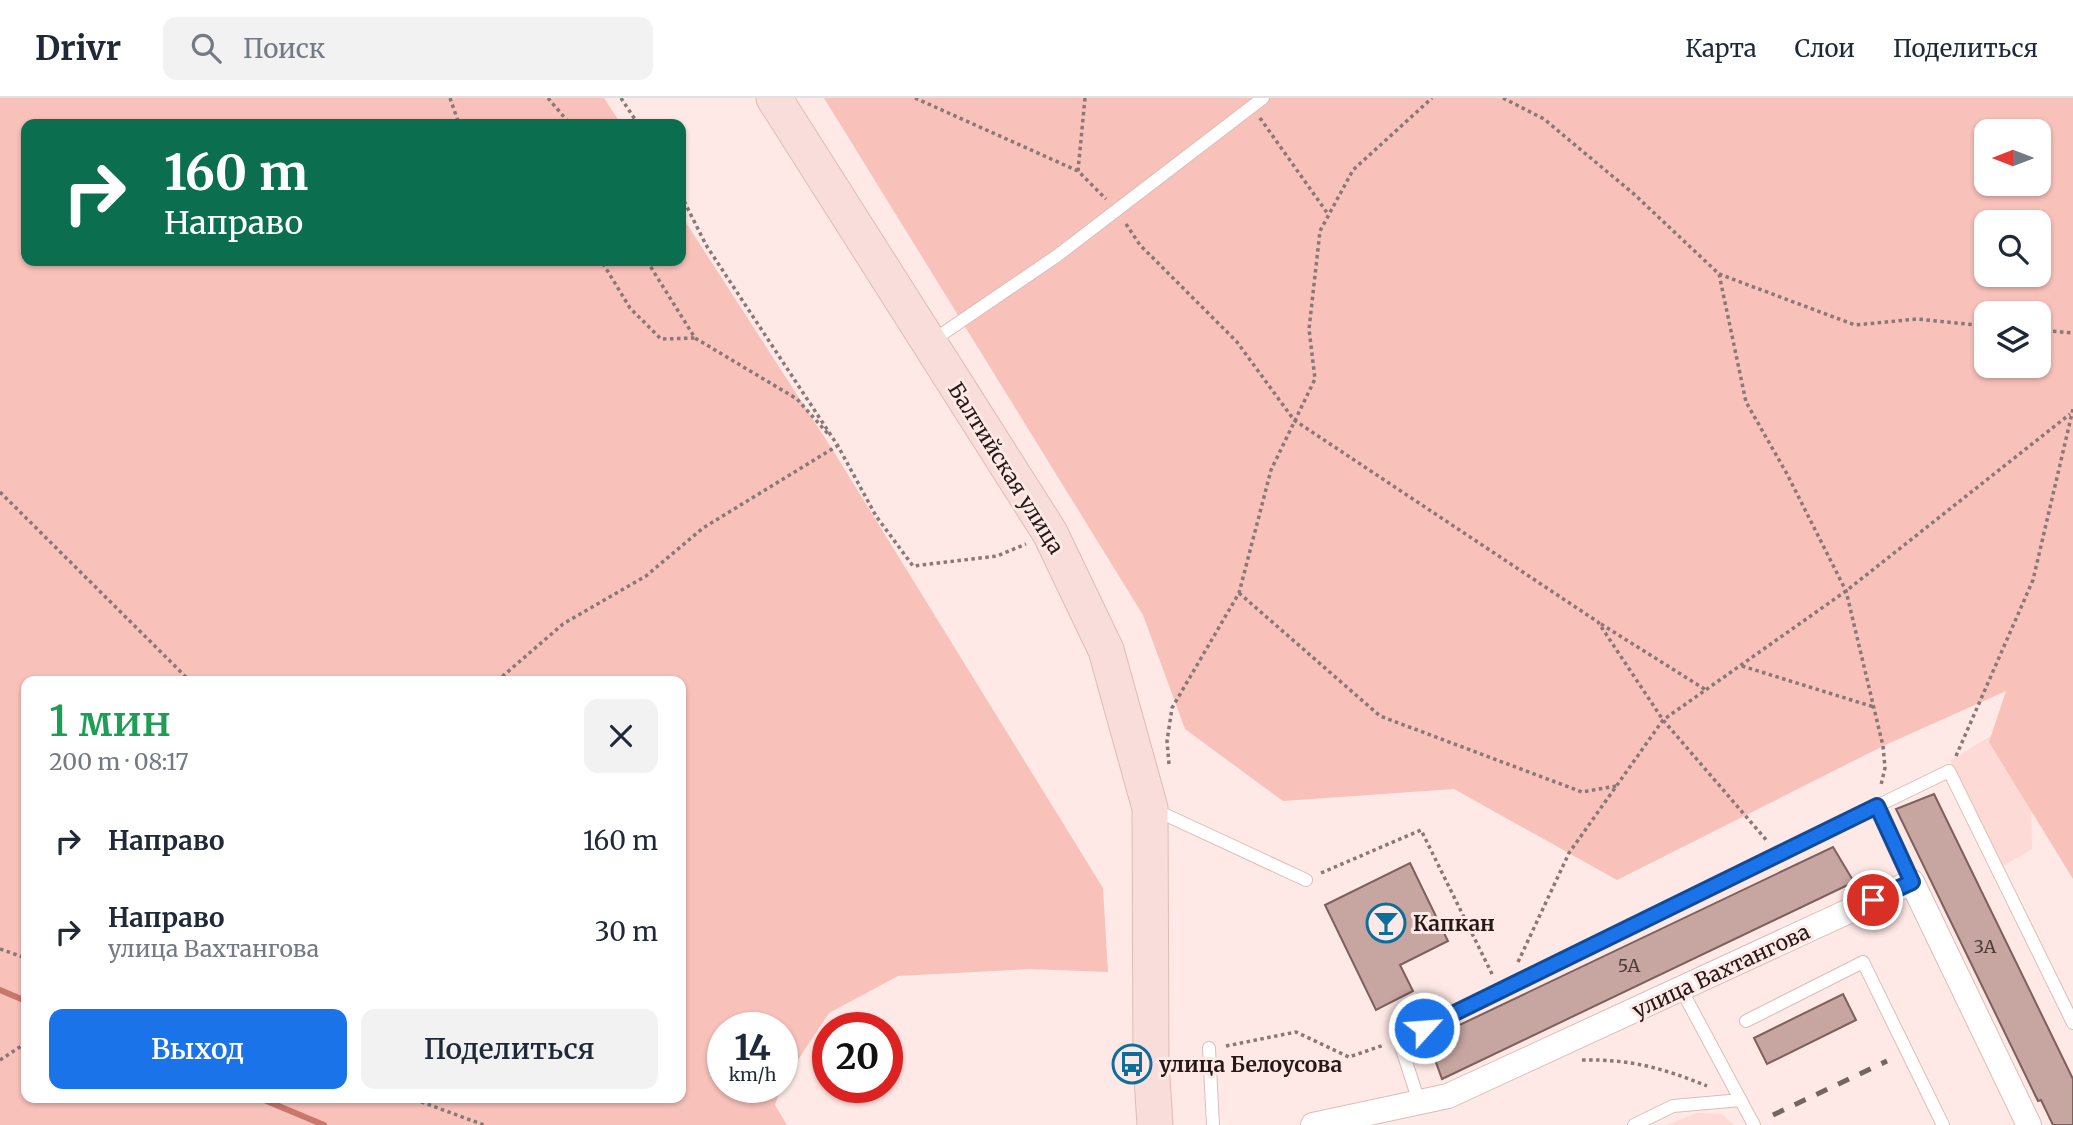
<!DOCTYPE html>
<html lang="ru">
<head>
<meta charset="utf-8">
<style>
  body { margin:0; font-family:Merriweather,serif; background:#f2f2f3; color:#1f2937; height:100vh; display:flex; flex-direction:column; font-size:26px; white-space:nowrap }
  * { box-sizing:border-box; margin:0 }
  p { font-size:23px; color:#747a83 }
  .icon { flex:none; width:38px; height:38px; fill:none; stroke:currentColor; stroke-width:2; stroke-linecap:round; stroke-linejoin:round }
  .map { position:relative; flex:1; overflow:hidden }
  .panel { position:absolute; left:21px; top:578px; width:665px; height:427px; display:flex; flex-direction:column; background:#fff; border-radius:14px; box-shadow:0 2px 5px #0004 }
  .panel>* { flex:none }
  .hud { position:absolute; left:21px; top:21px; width:665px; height:147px; border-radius:14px; box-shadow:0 2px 5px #0004; background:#0b6e4f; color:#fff; overflow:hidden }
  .needle { width:46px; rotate:270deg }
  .tools { position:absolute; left:1974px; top:21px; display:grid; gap:14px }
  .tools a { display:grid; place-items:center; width:77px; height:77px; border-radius:14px; background:#fff; box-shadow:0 2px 5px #0004; font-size:35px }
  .speed { position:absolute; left:707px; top:914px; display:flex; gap:14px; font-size:35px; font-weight:700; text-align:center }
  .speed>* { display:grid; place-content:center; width:91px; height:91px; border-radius:50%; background:#fff; box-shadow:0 2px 5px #0004; line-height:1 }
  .speed small { font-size:18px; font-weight:400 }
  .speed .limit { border:10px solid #d22; background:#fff; color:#111 }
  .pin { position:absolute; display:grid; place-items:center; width:60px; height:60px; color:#fff; margin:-30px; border:4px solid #fff; border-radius:50%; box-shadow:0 2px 7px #0007 }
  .me { position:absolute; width:77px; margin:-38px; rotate:64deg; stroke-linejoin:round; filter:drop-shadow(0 0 5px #0008) }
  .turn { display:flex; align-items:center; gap:24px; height:147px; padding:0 28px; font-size:32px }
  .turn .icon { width:91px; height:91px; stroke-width:2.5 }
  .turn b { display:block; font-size:49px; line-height:60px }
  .round { display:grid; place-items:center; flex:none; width:74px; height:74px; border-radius:14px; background:#f2f2f3 }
  .head { display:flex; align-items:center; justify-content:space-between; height:119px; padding:0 28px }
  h1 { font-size:42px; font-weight:600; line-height:52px; color:#1e9e55 }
  .cta { display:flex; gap:14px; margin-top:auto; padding:14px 28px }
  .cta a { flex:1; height:80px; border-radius:14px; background:#1a73e8; color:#fff; font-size:28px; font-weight:600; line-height:80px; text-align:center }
  .cta a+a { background:#f2f2f3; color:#1f2937 }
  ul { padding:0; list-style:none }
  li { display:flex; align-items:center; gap:21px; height:91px; padding:0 28px }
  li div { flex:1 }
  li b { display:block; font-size:26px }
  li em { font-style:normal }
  header { display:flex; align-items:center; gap:42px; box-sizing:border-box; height:98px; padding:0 35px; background:#fff; border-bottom:2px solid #e0e1e3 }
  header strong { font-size:33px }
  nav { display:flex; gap:38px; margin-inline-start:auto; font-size:24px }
  .search { width:490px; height:63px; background:#f2f2f3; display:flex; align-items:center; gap:18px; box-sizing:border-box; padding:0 24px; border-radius:14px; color:#747a83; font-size:26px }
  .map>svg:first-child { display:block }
  .built { fill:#fddad5 }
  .green { fill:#f8c1ba; fill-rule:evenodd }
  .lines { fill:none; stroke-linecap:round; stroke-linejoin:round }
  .stream { stroke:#c9766d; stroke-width:6 }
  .building { fill:#c7a6a1; stroke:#7d5f5b; stroke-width:2 }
  .lane-casing { stroke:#debcb7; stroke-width:14 }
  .street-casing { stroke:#debcb7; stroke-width:26 }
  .secondary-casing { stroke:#debcb7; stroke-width:37 }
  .path { stroke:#897876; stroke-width:3.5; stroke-dasharray:3.5 3.5; stroke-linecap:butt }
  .lane { stroke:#fff; stroke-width:12 }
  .street { stroke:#fff; stroke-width:24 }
  .secondary { stroke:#f8ddda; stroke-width:35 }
  .rail { stroke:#746462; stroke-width:5; stroke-dasharray:12 12; stroke-linecap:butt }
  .route-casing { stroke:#114b97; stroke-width:18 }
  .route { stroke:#1a73e8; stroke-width:12 }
  .labels { text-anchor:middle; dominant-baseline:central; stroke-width:6; stroke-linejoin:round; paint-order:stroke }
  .number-label { font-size:18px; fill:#4e3c3a }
  .street-label { font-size:21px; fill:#251817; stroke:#fee9e6 }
  .poi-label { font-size:21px; font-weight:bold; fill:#251817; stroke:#fee9e6; text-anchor:start }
</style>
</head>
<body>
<header>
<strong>Drivr</strong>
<div class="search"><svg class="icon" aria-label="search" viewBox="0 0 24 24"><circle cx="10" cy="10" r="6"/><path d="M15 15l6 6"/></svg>Поиск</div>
<nav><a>Карта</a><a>Слои</a><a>Поделиться</a></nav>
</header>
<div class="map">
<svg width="2073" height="1027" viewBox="0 0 2073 1027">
  <rect width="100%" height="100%" fill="#fee9e6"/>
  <!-- built -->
  <path class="built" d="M 2002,631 L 2031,689 L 2032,751 L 2003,768 L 1950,663 Z
    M 1697,1015 L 1722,1016 L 1734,1027 L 1667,1027 Z"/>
  <!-- green -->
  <path class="green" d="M 0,0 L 604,0 L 621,26 L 26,26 L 26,163 L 681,163 L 681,117 L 832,351 L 1103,790 L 1108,874 L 1030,871 L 898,878 L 829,915 L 782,986 L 782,929 L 723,929 L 723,989 L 781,989 L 775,1007 L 787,1027 L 0,1027 ZM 26,583 L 681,583 L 681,999 L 26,999 Z
    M 824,0 L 2073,0 L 2073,781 L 1989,644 L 2006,593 L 1883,648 L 1617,782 L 1454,691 L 1283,703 L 1185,631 L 1143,517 ZM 1986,33 L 2039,33 L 2039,86 L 1986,86 ZM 1986,124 L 2039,124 L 2039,177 L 1986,177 ZM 1986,215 L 2039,215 L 2039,268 L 1986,268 Z"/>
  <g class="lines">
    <!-- stream -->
    <path class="stream" d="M 0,892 L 26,903
      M 257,999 L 324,1027"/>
  </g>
  <!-- building -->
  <path class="building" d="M 1934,696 L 2073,981 L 2073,1027 L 2053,1027 L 2041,1002 L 2038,1003 L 1896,711 Z
    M 1833,749 L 1854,784 L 1442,981 L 1428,942 Z
    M 1410,765 L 1448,843 L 1400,867 L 1413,893 L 1376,912 L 1325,807 Z
    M 1843,896 L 1856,922 L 1767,966 L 1754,940 Z"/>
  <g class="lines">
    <defs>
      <path id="lane" d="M 932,243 L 1058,157 L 1263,0
        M 1153,711 L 1306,782
        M 1912,784 L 1877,708 L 1949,673 L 2073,925
        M 1681,891 L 1754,1027
        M 1746,923 L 1863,864 L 1943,1027
        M 1209,950 L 1213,1027
        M 1419,1004 L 1399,942 L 1877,708
        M 1634,1027 L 1673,1008 L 1741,1002"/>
      <path id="street" d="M 1313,1027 L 1448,998 L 1912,784 L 2029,1027"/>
      <path id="secondary" d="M 774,0 L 1050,435 L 1106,552 L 1150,710 L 1151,964 L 1155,1027"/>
    </defs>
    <!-- lane casing -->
    <use href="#lane" class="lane-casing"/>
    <!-- street casing -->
    <use href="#street" class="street-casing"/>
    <!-- secondary casing -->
    <use href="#secondary" class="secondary-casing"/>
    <!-- path -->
    <path class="path" d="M 450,0 L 459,26
      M 548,0 L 570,26
      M 621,0 L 638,26
      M 915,0 L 1078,73
      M 1085,0 L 1078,73 L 1106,101
      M 1503,0 L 1544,21 L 1635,97 L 1719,176 L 1746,304 L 1787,376 L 1846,493 L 1883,648 L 1885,670 L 1881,687
      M 1260,20 L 1328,116
      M 681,97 L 706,147 L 838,348 L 876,418 L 913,468 L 997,458 L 1026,446
      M 1126,126 L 1140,147 L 1237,244 L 1294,322 L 1598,524 L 1663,622 L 1768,744
      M 596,163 L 604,167 L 630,210 L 661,241 L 695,240
      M 647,163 L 695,240 L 797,301 L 830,338
      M 1719,176 L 1855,227 L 1917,221 L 1986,228
      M 2039,232 L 2073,235
      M 0,394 L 190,583
      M 1239,495 L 1380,618 L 1582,694 L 1616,688
      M 1601,526 L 1706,592
      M 1742,568 L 1874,609
      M 497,583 L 563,526 L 646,478 L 703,430 L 837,348
      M 1956,658 L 2033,482 L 2073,311
      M 1169,666 L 1167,643 L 1172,610 L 1239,495 L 1271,372 L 1315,281 L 1309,231 L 1320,133 L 1353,72 L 1432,0
      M 1321,775 L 1421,732 L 1493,878
      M 0,851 L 26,860
      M 1518,864 L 1569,755 L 1663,622 L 1846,493 L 2070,316
      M 1226,948 L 1296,934 L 1349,959 L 1384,947
      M 0,962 L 26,945
      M 1582,962 C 1630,961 1663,970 1707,988
      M 408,999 L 484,1027"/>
    <!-- lane -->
    <use href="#lane" class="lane"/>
    <!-- street -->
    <use href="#street" class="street"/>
    <!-- secondary -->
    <use href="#secondary" class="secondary"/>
    <!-- rail -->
    <path class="rail" d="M 1773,1017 L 1887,963"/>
  </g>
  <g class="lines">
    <defs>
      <path id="route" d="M 1424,930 L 1877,708 L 1912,784 L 1873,802"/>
    </defs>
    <!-- route casing -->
    <use href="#route" class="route-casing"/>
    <!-- route -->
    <use href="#route" class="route"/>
  </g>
  <!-- icons -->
  <defs>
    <symbol id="bar-ring" viewBox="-11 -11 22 22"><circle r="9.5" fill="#fee9e6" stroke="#0d6e9c" stroke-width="1.5"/><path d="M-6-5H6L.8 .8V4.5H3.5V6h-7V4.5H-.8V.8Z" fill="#0d6e9c"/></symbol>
    <symbol id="bus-ring" viewBox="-11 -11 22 22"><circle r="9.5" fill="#fee9e6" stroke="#0d6e9c" stroke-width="1.5"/><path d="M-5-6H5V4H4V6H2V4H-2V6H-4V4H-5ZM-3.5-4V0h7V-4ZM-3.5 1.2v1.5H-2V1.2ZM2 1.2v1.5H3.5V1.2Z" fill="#0d6e9c"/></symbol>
  </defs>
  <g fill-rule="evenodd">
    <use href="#bar-ring" x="1364" y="803" width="44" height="44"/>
    <use href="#bus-ring" x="1110" y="944" width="44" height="44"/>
  </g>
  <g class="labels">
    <!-- number labels -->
    <g class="number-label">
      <text x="1985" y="848">3А</text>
      <text x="1629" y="867">5А</text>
    </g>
    <!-- street labels -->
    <g class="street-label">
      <text transform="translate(1006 370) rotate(58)">Балтийская улица</text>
      <text transform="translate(1721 873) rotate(-25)">улица Вахтангова</text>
    </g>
    <!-- poi labels -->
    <g class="poi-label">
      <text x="1413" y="825">Капкан</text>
      <text x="1159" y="966">улица Белоусова</text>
    </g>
  </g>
</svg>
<div class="tools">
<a><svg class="needle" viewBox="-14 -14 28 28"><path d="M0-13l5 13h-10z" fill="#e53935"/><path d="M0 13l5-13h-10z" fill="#747a83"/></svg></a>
<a><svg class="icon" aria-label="search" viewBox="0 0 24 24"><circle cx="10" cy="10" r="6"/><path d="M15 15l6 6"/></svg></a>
<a><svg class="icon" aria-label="layers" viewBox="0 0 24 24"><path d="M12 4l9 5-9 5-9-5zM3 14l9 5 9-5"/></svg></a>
</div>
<div class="speed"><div>14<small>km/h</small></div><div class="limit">20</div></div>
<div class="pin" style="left:1873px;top:802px;background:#d93025"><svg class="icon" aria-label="arrive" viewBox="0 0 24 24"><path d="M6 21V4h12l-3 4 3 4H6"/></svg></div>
<svg class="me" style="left:1424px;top:930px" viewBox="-20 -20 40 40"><circle r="17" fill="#1a73e8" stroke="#fff" stroke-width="3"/><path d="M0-11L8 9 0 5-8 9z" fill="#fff"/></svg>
<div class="hud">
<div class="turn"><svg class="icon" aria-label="right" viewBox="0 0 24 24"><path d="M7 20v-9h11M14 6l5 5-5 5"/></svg><div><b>160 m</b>Направо</div></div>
</div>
<section class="panel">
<div class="head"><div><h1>1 мин</h1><p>200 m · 08:17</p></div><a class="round"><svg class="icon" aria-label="close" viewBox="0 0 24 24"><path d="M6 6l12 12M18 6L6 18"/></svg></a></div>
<ul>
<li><svg class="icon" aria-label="right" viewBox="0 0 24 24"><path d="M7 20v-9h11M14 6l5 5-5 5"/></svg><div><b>Направо</b></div><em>160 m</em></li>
<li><svg class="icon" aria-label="right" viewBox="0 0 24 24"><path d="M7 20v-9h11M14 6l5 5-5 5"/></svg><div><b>Направо</b><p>улица Вахтангова</p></div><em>30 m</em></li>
</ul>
<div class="cta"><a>Выход</a><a>Поделиться</a></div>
</section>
</div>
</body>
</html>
